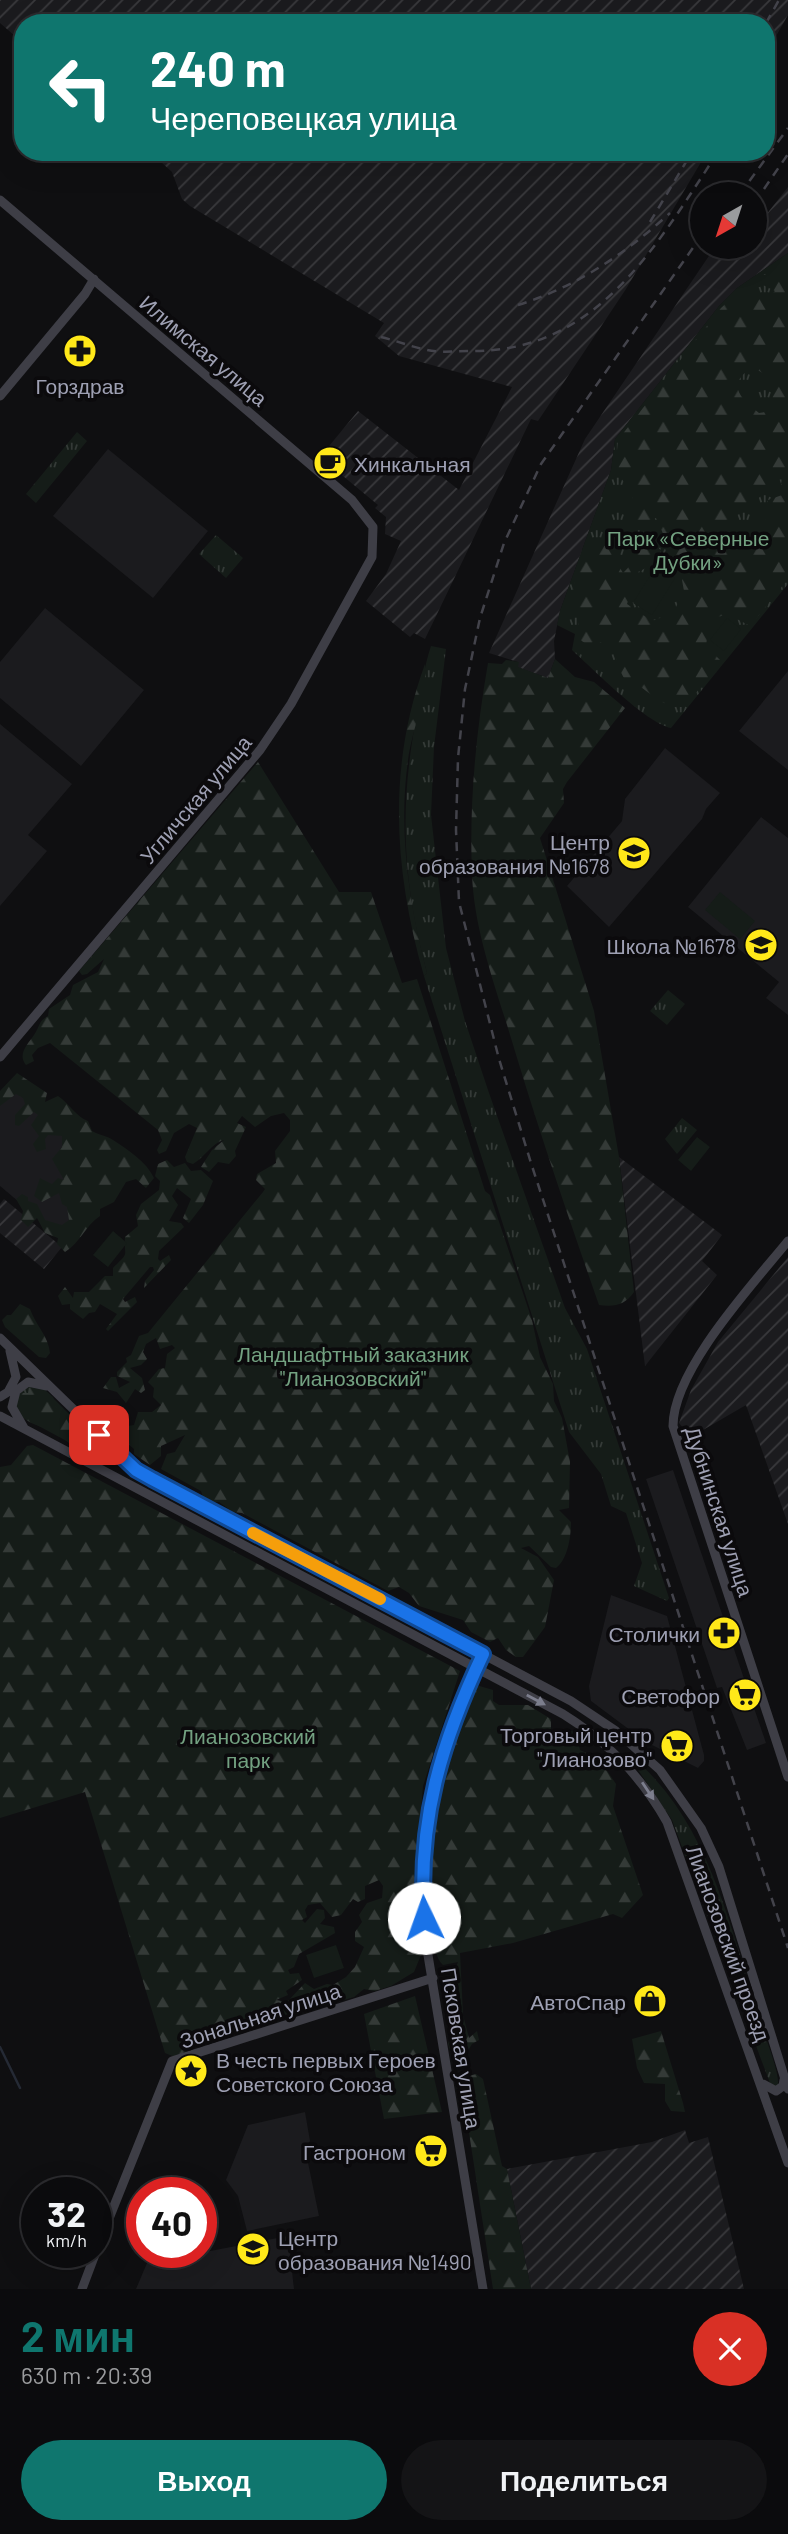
<!DOCTYPE html>
<html lang="ru">
<head>
<meta charset="utf-8">
<style>
  body { margin:0; font-family:Barlow,sans-serif; background:#141416; color:#f1f3f6; height:100vh; display:flex; flex-direction:column; font-size:26px; white-space:nowrap }
  * { box-sizing:border-box; margin:0 }
  p { font-size:23px; color:#9a9b9d }
  .icon { flex:none; width:38px; height:38px; fill:none; stroke:currentColor; stroke-width:2; stroke-linecap:round; stroke-linejoin:round }
  .map { position:relative; height:2289px; overflow:hidden }
  .panel { display:flex; flex-direction:column; background:#0b0b0d; flex:1 }
  .panel>* { flex:none }
  .banner { position:absolute; left:14px; top:14px; width:761px; height:147px; border-radius:28px; box-shadow:0 7px 28px #0002,0 0 0 2px #2b2b2e; background:#0f766e; color:#fff; overflow:hidden }
  .needle { width:46px; rotate:219deg }
  .controls { position:absolute; left:690px; top:182px; display:grid; gap:14px }
  .controls a { display:grid; place-items:center; width:77px; height:77px; border-radius:50%; background:#0b0b0d; box-shadow:0 7px 28px #0002,0 0 0 2px #2b2b2e; font-size:35px }
  .speed { position:absolute; left:21px; top:2177px; display:flex; gap:14px; font-size:35px; font-weight:700; text-align:center }
  .speed>* { display:grid; place-content:center; width:91px; height:91px; border-radius:50%; background:#0b0b0d; box-shadow:0 7px 28px #0002,0 0 0 2px #2b2b2e; line-height:1 }
  .speed small { font-size:18px; font-weight:400 }
  .speed .limit { border:10px solid #d22; background:#fff; color:#111 }
  .pin { position:absolute; display:grid; place-items:center; width:60px; height:60px; color:#fff; margin:-30px; border-radius:14px; box-shadow:0 4px 10px #0006 }
  .me { position:absolute; width:77px; margin:-38px; rotate:357deg; stroke-linejoin:round; filter:drop-shadow(0 0 5px #0008) }
  .turn { display:flex; align-items:center; gap:24px; height:147px; padding:0 21px; font-size:32px }
  .turn .icon { width:91px; height:91px; stroke-width:2.5 }
  .turn b { display:block; font-size:49px; line-height:60px }
  .round { display:grid; place-items:center; flex:none; width:74px; height:74px; border-radius:37px; background:#141416 }
  .headline { display:flex; align-items:center; justify-content:space-between; height:119px; padding:0 21px }
  h1 { font-size:42px; font-weight:700; line-height:52px; color:#0f766e }
  .cta { display:flex; gap:14px; margin-top:auto; padding:14px 21px }
  .cta a { flex:1; height:80px; border-radius:42px; background:#0f766e; color:#fff; font-size:28px; font-weight:700; line-height:80px; text-align:center }
  .cta a+a { background:#141416; color:#f1f3f6 }
  .map>svg:first-child { display:block }
  .built { fill:#1b1b1e }
  .industrial { fill:url(#industrial-furrows) }
  .grass { fill:url(#grass-tufts) }
  .forest { fill:url(#forest-firs); fill-rule:evenodd }
  .garden { fill:#151c18 }
  .lines { fill:none; stroke-linecap:round; stroke-linejoin:round }
  .stream { stroke:#252a35; stroke-width:2.5 }
  .secondary { stroke:#3e3e46; stroke-width:9 }
  .rail { stroke:#43434b; stroke-width:2.5; stroke-dasharray:9 7; stroke-linecap:butt }
  .oneway { fill:#7c7e8d }
  .route-casing { stroke:#114b97; stroke-width:18 }
  .route { stroke:#1a73e8; stroke-width:12 }
  .slow { stroke:#f59e0b; stroke-width:12 }
  .labels { text-anchor:middle; dominant-baseline:central; stroke-width:7; stroke-linejoin:round; paint-order:stroke }
  .street-label { font-size:21px; fill:#9ea0b3; stroke:#0b0a0c }
  .poi-label { font-size:21px; fill:#9ea0b3; stroke:#0b0a0c; text-anchor:end }
  .park-label { font-size:21px; fill:#73a181; stroke:#0b0a0c }
</style>
</head>
<body>
<div class="map">
<svg width="788" height="2289" viewBox="0 0 788 2289">
  <defs>
    <pattern id="industrial-furrows" width="10" height="10" patternUnits="userSpaceOnUse" patternTransform="scale(1.75)"><rect width="10" height="10" fill="#1b1b1e"/><path d="M-1 1l2-2M0 10L10 0M9 11l2-2" fill="none" stroke="#39393c"/></pattern>
    <pattern id="grass-tufts" width="24" height="20" patternUnits="userSpaceOnUse" patternTransform="scale(1.75)"><rect width="24" height="20" fill="#151c18"/><path d="M3 7l-1-3M5 7V3M7 7l1-3M15 17l-1-3M17 17v-4M19 17l1-3" fill="none" stroke="#343a37"/></pattern>
    <pattern id="forest-firs" width="22" height="20" patternUnits="userSpaceOnUse" patternTransform="scale(1.75)"><rect width="22" height="20" fill="#151c18"/><path d="M5 1l3.5 6h-7zM16 11l3.5 6h-7z" fill="#343a37"/></pattern>
  </defs>
  <rect width="100%" height="100%" fill="#0f0f11"/>
  <!-- built -->
  <path class="built" d="M 108,449 L 208,531 L 153,598 L 53,516 Z
    M 45,608 L 144,690 L 81,766 L 0,698 L 0,662 Z
    M 788,671 L 788,770 L 739,731 Z
    M 0,724 L 72,784 L 28,835 L 47,851 L 0,906 Z
    M 665,748 L 720,793 L 706,809 L 702,819 L 609,927 L 567,886 L 622,821 L 625,799 Z
    M 761,817 L 788,838 L 788,1015 L 766,998 L 779,982 L 688,907 Z
    M 8,1085 L 116,1175 L 63,1239 L 0,1186 L 0,1095 Z
    M 673,1470 L 766,1743 L 747,1750 L 722,1687 L 717,1688 L 646,1479 Z
    M 611,1595 L 667,1616 L 704,1755 L 704,1761 L 698,1768 L 646,1742 L 591,1701 L 589,1686 Z
    M 305,2112 L 310,2141 L 305,2148 L 319,2216 L 247,2231 L 238,2196 L 226,2180 L 248,2125 Z
    M 288,2236 L 294,2289 L 136,2289 L 147,2263 Z"/>
  <!-- industrial -->
  <path class="industrial" d="M 0,0 L 788,0 L 788,15 L 767,52 L 766,23 L 23,23 L 23,43 L 0,23 Z
    M 150,152 L 707,152 L 626,289 L 538,421 L 531,419 L 425,639 L 414,633 L 410,637 L 366,601 L 386,574 L 401,541 L 385,534 L 386,517 L 375,508 L 378,505 L 320,457 L 358,411 L 459,490 L 512,387 L 399,356 L 375,336 L 384,323 L 190,206 L 182,199 L 172,172 Z
    M 788,187 L 788,253 L 737,288 L 719,306 L 615,439 L 611,470 L 560,611 L 554,641 L 555,659 L 548,678 L 517,667 L 518,662 L 489,653 L 585,439 L 715,247 L 754,247 L 754,230 Z
    M 619,1157 L 722,1235 L 702,1261 L 717,1275 L 645,1366 Z
    M 4,1199 L 62,1247 L 44,1269 L 0,1233 L 0,1204 Z
    M 788,1257 L 788,1524 L 746,1405 L 691,1437 L 679,1423 L 691,1390 L 718,1342 Z
    M 685,2130 L 689,2143 L 708,2137 L 744,2289 L 531,2289 L 507,2169 L 652,2142 Z"/>
  <!-- grass -->
  <path class="grass" d="M 788,253 L 788,584 L 671,728 C 646,723 593,669 572,650 L 575,634 L 557,625 L 560,611 L 611,470 L 615,439 L 719,306 L 737,288 Z
    M 77,432 L 87,441 L 36,503 L 26,494 Z
    M 216,535 L 243,558 L 226,578 L 199,554 Z
    M 431,646 L 446,649 L 434,747 L 431,815 L 446,948 L 465,1021 L 489,1093 L 565,1308 L 587,1349 L 669,1598 L 667,1601 L 634,1586 L 642,1563 L 626,1513 L 611,1506 L 601,1474 L 569,1432 L 424,976 L 427,973 C 402,880 399,808 417,713 C 421,690 424,667 431,646 Z
    M 668,990 L 685,1004 L 667,1025 L 650,1011 Z
    M 682,1118 L 697,1130 L 677,1154 L 665,1139 Z
    M 28,1385 L 43,1388 L 108,1453 L 110,1459 L 102,1460 L 22,1417 L 16,1398 Z
    M 626,1752 C 707,1815 729,1923 758,2015 C 763,2034 780,2070 778,2087 L 771,2086 L 672,1820 Z"/>
  <!-- forest -->
  <path class="forest" d="M 788,258 L 788,579 L 750,626 L 728,614 L 718,617 L 709,624 L 706,646 L 722,662 L 684,707 C 659,709 646,685 624,678 C 615,662 619,650 601,642 L 589,646 L 579,639 L 578,605 L 568,600 L 588,548 C 603,551 611,539 625,538 L 617,563 L 623,573 C 633,564 635,556 632,543 L 643,538 L 661,550 L 658,562 L 638,572 L 627,604 L 652,621 L 673,613 L 684,591 L 682,580 L 668,562 L 665,538 L 656,518 L 634,525 L 623,520 L 633,499 L 629,488 L 615,471 L 618,440 L 721,308 L 732,298 L 767,299 L 775,291 L 755,281 ZM 753,367 L 778,383 L 765,412 L 759,413 C 740,398 725,384 753,367 ZM 777,473 L 783,473 L 781,484 L 785,488 L 785,494 L 768,500 L 768,516 L 755,538 L 749,540 L 734,531 L 733,520 L 746,504 L 757,505 L 760,495 Z
    M 555,659 L 575,677 L 594,682 L 625,708 L 567,782 L 563,789 L 564,803 L 540,838 L 594,1011 L 619,1157 L 634,1292 C 625,1305 615,1307 599,1305 C 568,1216 538,1128 511,1038 C 495,985 474,930 472,874 C 469,804 476,732 488,663 L 502,664 L 506,660 L 519,662 L 518,667 L 548,678 Z
    M 425,664 C 428,693 412,730 408,760 C 398,832 409,903 427,973 L 424,976 C 394,871 387,768 425,664 Z
    M 258,762 L 339,892 L 371,892 L 402,983 L 417,979 L 485,1191 L 490,1195 L 532,1320 L 540,1357 L 553,1384 L 554,1401 L 562,1418 L 570,1462 L 569,1508 L 559,1510 L 571,1522 C 571,1536 568,1559 556,1568 L 551,1567 L 529,1546 L 521,1548 L 538,1557 L 554,1580 L 545,1627 L 523,1657 L 516,1657 L 506,1650 L 498,1638 L 490,1642 L 471,1632 L 463,1620 L 419,1606 L 409,1593 L 399,1587 L 388,1591 L 242,1513 L 233,1512 L 219,1502 L 205,1502 L 201,1491 L 161,1469 L 167,1454 L 175,1452 L 185,1435 L 161,1446 L 161,1456 L 150,1465 L 134,1454 L 134,1449 L 118,1435 L 123,1427 L 134,1425 L 138,1412 L 152,1412 L 161,1405 L 153,1397 L 154,1388 L 148,1382 L 159,1369 L 165,1368 L 167,1354 L 175,1348 L 172,1345 L 160,1349 L 156,1338 L 146,1344 L 143,1352 L 147,1359 L 141,1365 L 130,1368 L 142,1378 L 145,1390 L 141,1393 L 135,1389 L 126,1403 L 117,1392 L 103,1388 L 111,1377 L 116,1377 L 119,1388 L 130,1382 L 117,1376 L 117,1372 L 127,1362 L 126,1358 L 131,1355 L 139,1336 L 148,1333 L 263,1192 L 265,1189 L 256,1180 L 257,1174 L 276,1163 L 275,1151 L 290,1131 L 290,1120 L 284,1113 L 271,1116 L 255,1127 L 242,1116 L 237,1123 L 246,1127 L 235,1151 L 236,1156 L 229,1164 L 218,1162 L 209,1172 L 201,1167 L 212,1150 L 224,1140 C 212,1143 205,1157 193,1164 L 187,1162 L 185,1157 L 197,1128 L 189,1124 L 174,1133 L 166,1151 L 159,1154 L 157,1150 L 162,1140 L 158,1130 L 50,1043 L 38,1048 L 32,1055 L 34,1061 L 26,1065 C 17,1054 28,1044 34,1035 C 40,1027 38,1021 48,1016 L 49,1009 L 70,995 L 73,985 L 98,972 L 104,959 L 87,974 L 82,975 L 79,971 Z
    M 17,1073 L 47,1093 L 45,1102 L 58,1096 C 69,1103 77,1118 88,1121 L 92,1131 C 98,1135 108,1136 113,1140 C 128,1150 146,1161 154,1178 L 146,1188 L 136,1179 L 126,1182 L 114,1202 L 100,1209 L 100,1216 C 85,1226 80,1243 65,1252 L 57,1244 L 58,1238 L 45,1233 L 37,1218 L 28,1227 L 21,1220 L 23,1211 L 16,1199 L 22,1194 L 28,1197 L 28,1201 L 37,1204 L 45,1220 L 62,1225 L 69,1220 L 67,1207 L 62,1204 L 59,1193 L 42,1202 L 34,1196 L 40,1178 L 52,1184 L 58,1178 L 64,1180 L 52,1159 L 62,1147 L 62,1136 L 48,1135 L 45,1139 L 46,1149 L 37,1152 L 33,1144 L 39,1136 L 31,1125 L 38,1115 L 34,1112 L 19,1126 L 15,1125 L 15,1115 L 25,1104 L 23,1098 L 16,1094 L 0,1106 L 0,1091 Z
    M 167,1160 L 174,1167 L 185,1163 L 191,1171 L 201,1170 L 213,1181 L 203,1205 L 189,1223 L 183,1218 L 191,1199 L 177,1188 L 172,1196 L 178,1205 L 169,1221 L 181,1223 L 184,1227 L 159,1251 L 158,1259 L 160,1261 L 169,1255 L 171,1260 L 144,1288 L 145,1281 L 154,1270 L 153,1267 L 150,1267 L 123,1299 L 125,1302 L 135,1297 L 137,1302 L 108,1331 L 106,1329 L 117,1314 L 100,1304 L 95,1312 L 89,1313 L 83,1319 L 70,1309 L 70,1304 L 62,1305 L 58,1296 L 65,1287 L 73,1298 L 74,1292 L 89,1292 L 105,1276 L 113,1276 L 113,1268 C 130,1251 124,1259 125,1237 L 138,1226 L 136,1215 L 141,1204 L 159,1190 L 160,1181 L 155,1176 L 158,1164 Z
    M 20,1304 L 30,1309 C 36,1326 48,1335 50,1353 L 46,1358 L 39,1357 L 5,1327 L 2,1320 L 7,1315 L 11,1315 Z
    M 41,1387 L 53,1397 L 56,1407 L 63,1408 L 64,1416 L 82,1426 L 83,1438 L 77,1443 L 70,1444 C 50,1423 32,1431 14,1409 L 20,1393 L 28,1393 L 29,1388 Z
    M 33,1445 L 460,1671 L 423,1786 L 416,1868 L 416,1910 L 421,1955 L 414,1972 L 391,1986 L 375,1991 L 364,1989 L 354,1997 L 293,2015 L 278,2014 L 249,2020 L 237,2026 L 216,2026 L 197,2038 L 191,2049 L 175,2057 L 165,2053 L 85,1792 L 0,1818 L 0,1467 L 11,1465 L 27,1446 ZM 379,1880 L 383,1886 L 382,1898 L 367,1903 L 359,1915 L 362,1922 L 355,1932 L 355,1941 L 364,1947 L 355,1967 L 346,1977 L 333,1985 L 327,1984 L 314,1989 L 305,1983 L 287,2002 L 276,2000 L 288,1995 L 286,1991 L 302,1980 L 299,1973 L 290,1974 L 288,1970 L 294,1967 L 299,1954 L 335,1933 L 334,1927 L 320,1924 L 325,1918 L 324,1910 L 317,1909 L 305,1923 L 302,1920 L 307,1917 L 305,1910 L 308,1905 L 320,1903 L 332,1917 L 341,1915 L 353,1899 L 358,1902 L 365,1899 L 365,1886 Z
    M 476,1685 L 493,1690 L 493,1701 L 499,1705 L 528,1705 L 551,1719 L 551,1730 L 557,1736 L 572,1731 L 576,1733 L 580,1750 L 599,1759 L 616,1784 L 613,1806 L 643,1895 L 622,1918 L 613,1914 L 513,1943 L 460,1953 L 463,2015 L 469,2038 L 477,2031 L 479,2040 L 472,2044 L 461,2062 L 453,2058 L 448,2044 L 452,2032 C 446,2014 440,2001 444,1981 L 453,1975 L 458,1962 L 443,1965 C 436,1959 436,1949 434,1940 C 418,1869 434,1786 461,1719 C 465,1708 469,1694 476,1685 Z
    M 415,1996 L 442,2112 L 384,2119 L 364,2014 Z
    M 661,2031 L 683,2103 L 685,2112 L 671,2111 L 665,2101 L 665,2084 L 644,2083 L 637,2068 L 632,2039 Z
    M 476,2074 L 483,2079 L 502,2166 L 507,2169 L 531,2289 L 493,2289 L 462,2087 L 469,2076 Z"/>
  <!-- garden -->
  <path class="garden" d="M 656,566 L 675,578 L 652,615 L 633,603 Z
    M 727,618 L 741,629 L 724,651 L 710,640 Z
    M 720,892 L 755,921 L 740,939 L 705,910 Z
    M 697,1137 L 710,1147 L 691,1171 L 678,1160 Z
    M 113,1231 L 127,1243 L 108,1267 L 93,1255 Z
    M 336,1945 L 344,1968 L 314,1978 L 306,1955 Z"/>
  <g class="lines">
    <!-- stream -->
    <path class="stream" d="M 0,2047 L 20,2088"/>
    <!-- secondary -->
    <path class="secondary" d="M 0,200 L 352,500 L 373,527 L 372,557 L 291,704 L 260,750 L 0,1057
      M 0,396 L 85,294 L 94,279
      M 788,1241 C 753,1284 673,1370 673,1426 L 788,1777
      M 0,1338 L 136,1470 L 571,1701 L 616,1731 L 660,1770 L 701,1828 L 719,1867 L 788,2089
      M 0,1397 L 8,1392 L 16,1377 L 10,1351
      M 0,1416 L 563,1714 C 608,1742 641,1776 667,1822 L 788,2163
      M 24,1428 L 12,1407 L 16,1391 L 28,1382 L 47,1386
      M 483,1654 C 437,1750 417,1830 425,1937 L 483,2289
      M 763,2084 L 776,2091 L 783,2086 L 784,2080
      M 96,2251 L 172,2061 L 433,1978
      M 82,2289 L 96,2252"/>
    <!-- rail -->
    <path class="rail" d="M 766,23 L 779,0
      M 764,189 L 788,154
      M 740,194 L 788,128
      M 650,222 L 692,152
      M 702,235 L 541,464 L 504,543 L 480,618 L 465,689 L 458,758 L 456,830 L 459,902 L 499,1059 L 531,1163 L 788,1948
      M 518,305 C 576,287 625,254 670,213
      M 381,337 C 397,341 412,347 427,350 C 441,353 456,351 470,351 C 597,353 656,246 718,152"/>
  </g>
  <!-- one-way arrows -->
  <defs><path id="oneway-solid" d="M-6-.8H1V-3.2L6.5 0L1 3.2V.8H-6Z" transform="scale(1.75)"/></defs>
  <g class="oneway">
    <use href="#oneway-solid" transform="translate(536 1700) rotate(28)"/>
    <use href="#oneway-solid" transform="translate(648 1791) rotate(56)"/>
  </g>
  <g class="lines">
    <defs>
      <path id="route" d="M 99,1435 L 136,1470 L 152,1479 L 483,1654 C 441,1743 418,1819 424,1918"/>
    </defs>
    <!-- route casing -->
    <use href="#route" class="route-casing"/>
    <!-- route -->
    <use href="#route" class="route"/>
    <!-- slow -->
    <path class="slow" d="M 253,1533 L 380,1599"/>
  </g>
  <!-- icons -->
  <defs>
    <symbol id="pharmacy-disc" viewBox="-11 -11 22 22"><circle r="9.5" fill="#ffe819" stroke="#0b0a0c"/><path d="M-2-6h4v4h4v4h-4v4h-4v-4h-4v-4h4Z" fill="#111"/></symbol>
    <symbol id="cafe-disc" viewBox="-11 -11 22 22"><circle r="9.5" fill="#ffe819" stroke="#0b0a0c"/><path d="M-5.5-4.5H6V0H3Q3 3.5 0 3.5H-2.5Q-5.5 3.5-5.5 0ZM3-3.2v2h1.7v-2ZM-6 4.5H4V6H-6Z" fill="#111"/></symbol>
    <symbol id="school-disc" viewBox="-11 -11 22 22"><circle r="9.5" fill="#ffe819" stroke="#0b0a0c"/><path d="M0-5L7-2L0 1L-7-2ZM-4 1L0 2.5L4 1V4Q0 6-4 4Z" fill="#111"/></symbol>
    <symbol id="supermarket-disc" viewBox="-11 -11 22 22"><circle r="9.5" fill="#ffe819" stroke="#0b0a0c"/><path d="M-6-5.5h2.5l.6 2H6L4.5 2H-2.5L-4.4-4H-6ZM-1.5 3.2a1.3 1.3 0 1 0 .1 0ZM3 3.2a1.3 1.3 0 1 0 .1 0Z" fill="#111"/></symbol>
    <symbol id="shop-disc" viewBox="-11 -11 22 22"><circle r="9.5" fill="#ffe819" stroke="#0b0a0c"/><path d="M-5-2.5h2.3a2.7 3.5 0 0 1 5.4 0H5L5.5 6h-11ZM-1.5-2.5h3a1.5 2.3 0 0 0-3 0Z" fill="#111"/></symbol>
    <symbol id="sight-disc" viewBox="-11 -11 22 22"><circle r="9.5" fill="#ffe819" stroke="#0b0a0c"/><path d="M0-6L1.8-2.2L6-1.7L2.9 1.2L3.7 5.4L0 3.3L-3.7 5.4L-2.9 1.2L-6-1.7L-1.8-2.2Z" fill="#111"/></symbol>
  </defs>
  <g fill-rule="evenodd">
    <use href="#pharmacy-disc" x="61" y="332" width="38" height="38"/>
    <use href="#cafe-disc" x="311" y="444" width="38" height="38"/>
    <use href="#school-disc" x="615" y="834" width="38" height="38"/>
    <use href="#school-disc" x="742" y="926" width="38" height="38"/>
    <use href="#pharmacy-disc" x="705" y="1614" width="38" height="38"/>
    <use href="#supermarket-disc" x="726" y="1676" width="38" height="38"/>
    <use href="#supermarket-disc" x="658" y="1727" width="38" height="38"/>
    <use href="#shop-disc" x="631" y="1982" width="38" height="38"/>
    <use href="#sight-disc" x="172" y="2052" width="38" height="38"/>
    <use href="#supermarket-disc" x="412" y="2132" width="38" height="38"/>
    <use href="#school-disc" x="234" y="2230" width="38" height="38"/>
  </g>
  <g class="labels">
    <!-- street labels -->
    <g class="street-label">
      <text transform="translate(204 350) rotate(40)">Илимская улица</text>
      <text transform="translate(195 799) rotate(-50)">Угличская улица</text>
      <text transform="translate(720 1511) rotate(72)">Дубнинская улица</text>
      <text transform="translate(729 1943) rotate(70)">Лианозовский проезд</text>
      <text transform="translate(260 2015) rotate(-18)">Зональная улица</text>
      <text transform="translate(462 2048) rotate(81)">Псковская улица</text>
    </g>
    <!-- poi labels -->
    <g class="poi-label">
      <text x="80" y="385" text-anchor="middle">Горздрав</text>
      <text x="354" y="463" text-anchor="start">Хинкальная</text>
      <text x="610" y="841">Центр<tspan x="610" dy="24">образования №1678</tspan></text>
      <text x="736" y="945">Школа №1678</text>
      <text x="700" y="1633">Столички</text>
      <text x="720" y="1695">Светофор</text>
      <text x="652" y="1734">Торговый центр<tspan x="652" dy="24">"Лианозово"</tspan></text>
      <text x="626" y="2001">АвтоСпар</text>
      <text x="216" y="2059" text-anchor="start">В честь первых Героев<tspan x="216" dy="24">Советского Союза</tspan></text>
      <text x="406" y="2151">Гастроном</text>
      <text x="278" y="2237" text-anchor="start">Центр<tspan x="278" dy="24">образования №1490</tspan></text>
    </g>
    <!-- park labels -->
    <g class="park-label">
      <text x="688" y="537">Парк «Северные<tspan x="688" dy="24">Дубки»</tspan></text>
      <text x="353" y="1353">Ландшафтный заказник<tspan x="353" dy="24">"Лианозовский"</tspan></text>
      <text x="248" y="1735">Лианозовский<tspan x="248" dy="24">парк</tspan></text>
    </g>
  </g>
</svg>
<div class="controls">
<a><svg class="needle" viewBox="-14 -14 28 28"><path d="M0-13l5 13h-10z" fill="#e53935"/><path d="M0 13l5-13h-10z" fill="#9a9b9d"/></svg></a>
</div>
<div class="speed"><div>32<small>km/h</small></div><div class="limit">40</div></div>
<div class="pin" style="left:99px;top:1435px;background:#d93025"><svg class="icon" aria-label="arrive" viewBox="0 0 24 24"><path d="M6 21V4h12l-3 4 3 4H6"/></svg></div>
<svg class="me" style="left:424px;top:1918px" viewBox="-20 -20 40 40"><circle r="19" fill="#fff"/><path d="M0-13L10 11 0 6-10 11z" fill="#1a73e8"/></svg>
<div class="banner">
<div class="turn"><svg class="icon" aria-label="left" viewBox="0 0 24 24"><path d="M17 20v-9H6M10 6l-5 5 5 5"/></svg><div><b>240 m</b>Череповецкая улица</div></div>
</div>
</div>
<section class="panel">
<div class="headline"><div><h1>2 мин</h1><p>630 m · 20:39</p></div><a class="round" style="background:#d93025;color:#fff"><svg class="icon" aria-label="close" viewBox="0 0 24 24"><path d="M6 6l12 12M18 6L6 18"/></svg></a></div>
<div class="cta"><a>Выход</a><a>Поделиться</a></div>
</section>
</body>
</html>
